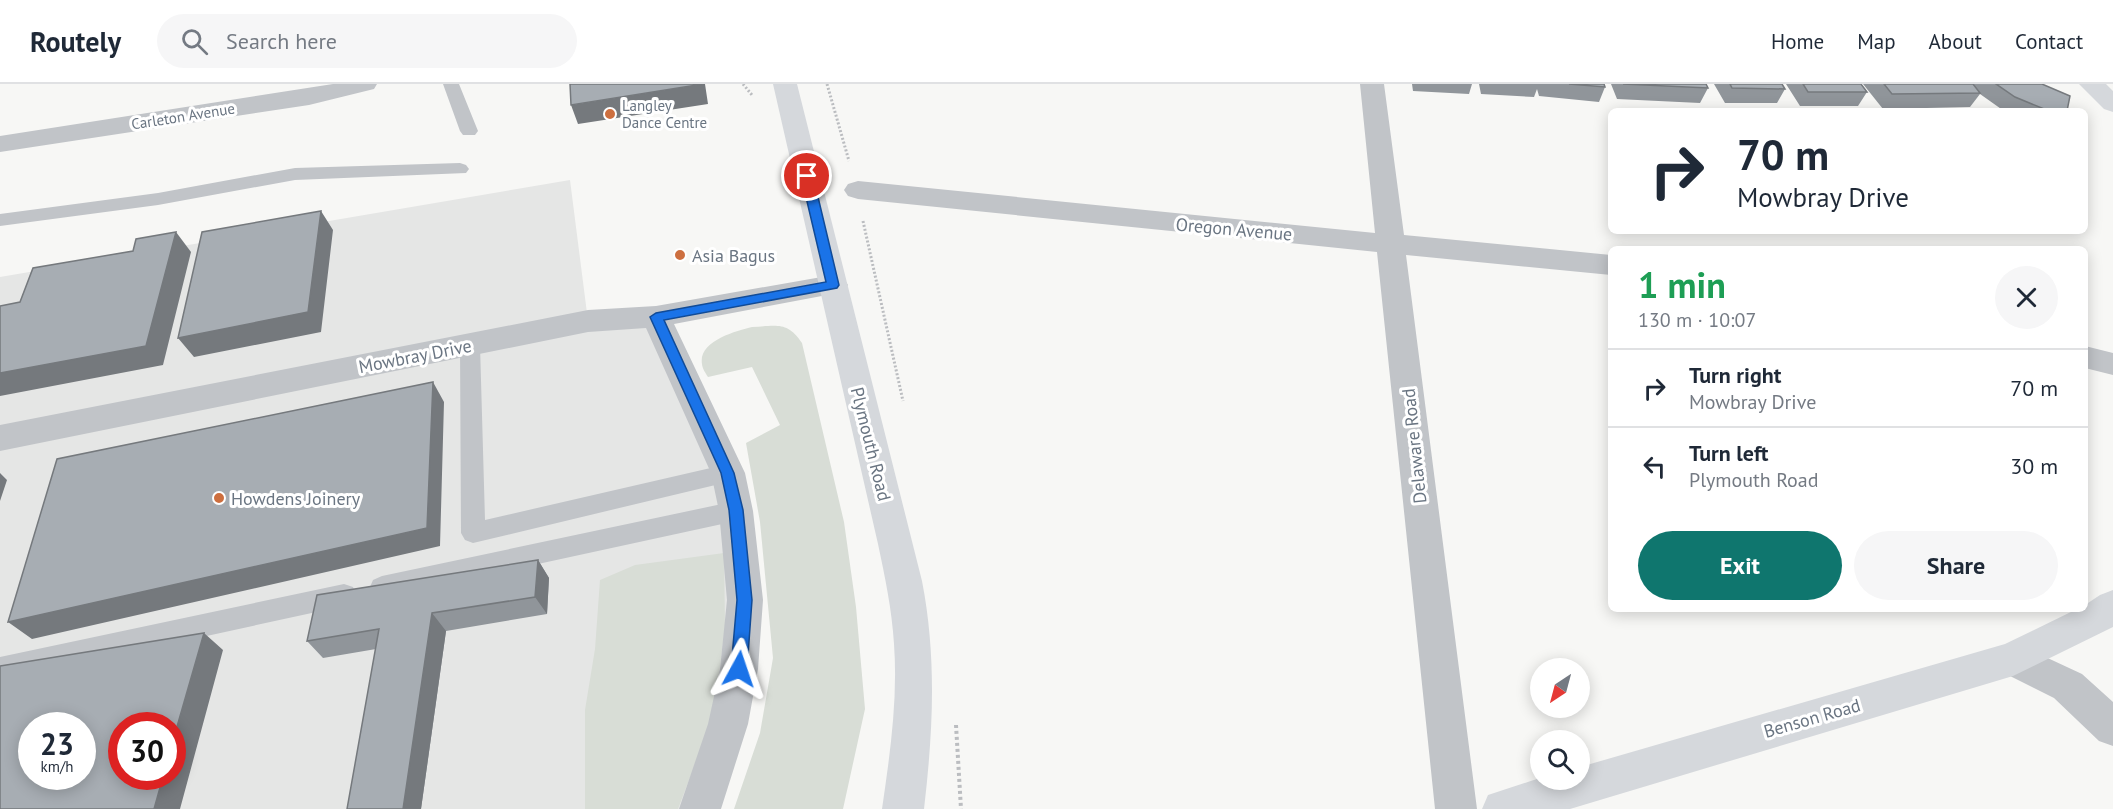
<!DOCTYPE html>
<html lang="en">
<head>
<meta charset="utf-8">
<style>
  body { margin:0; font-family:"PT Sans",sans-serif; background:#f6f6f7; color:#1f2937; height:100vh; display:flex; flex-direction:column; font-size:22px; white-space:nowrap }
  * { box-sizing:border-box; margin:0 }
  p { font-size:20px; color:#747a83 }
  .icon { flex:none; width:33px; height:33px; fill:none; stroke:currentColor; stroke-width:2; stroke-linecap:round; stroke-linejoin:round }
  .map { position:relative; flex:1; overflow:hidden }
  .details { position:absolute; left:1608px; top:162px; width:480px; height:366px; display:flex; flex-direction:column; background:#fff; border-radius:9px; box-shadow:0 3px 15px #0003 }
  .details>* { flex:none }
  .hud { position:absolute; left:1608px; top:24px; width:480px; height:126px; border-radius:9px; box-shadow:0 3px 15px #0003; background:#fff; color:#1f2937; overflow:hidden }
  .needle { width:39px; rotate:216deg }
  .tools { position:absolute; left:1530px; top:574px; display:grid; gap:12px }
  .tools a { display:grid; place-items:center; width:60px; height:60px; border-radius:50%; background:#fff; box-shadow:0 3px 15px #0003; font-size:30px }
  .speed { position:absolute; left:18px; top:628px; display:flex; gap:12px; font-size:30px; font-weight:700; text-align:center }
  .speed>* { display:grid; place-content:center; width:78px; height:78px; border-radius:50%; background:#fff; box-shadow:0 3px 15px #0003; line-height:1 }
  .speed small { font-size:15px; font-weight:400 }
  .speed .limit { border:9px solid #d22; background:#fff; color:#111 }
  .pin { position:absolute; display:grid; place-items:center; width:51px; height:51px; color:#fff; margin:-26px; border:3px solid #fff; border-radius:50%; box-shadow:0 2px 6px #0007 }
  .me { position:absolute; width:66px; margin:-33px; rotate:5deg; stroke-linejoin:round; filter:drop-shadow(0 0 4px #0008) }
  .turn { display:flex; align-items:center; gap:21px; height:126px; padding:0 30px; font-size:27px }
  .turn .icon { width:78px; height:78px; stroke-width:2.5 }
  .turn b { display:block; font-size:42px; line-height:51px }
  .round { display:grid; place-items:center; flex:none; width:63px; height:63px; border-radius:32px; background:#f6f6f7 }
  .overview { display:flex; align-items:center; justify-content:space-between; height:102px; padding:0 30px }
  h1 { font-size:36px; font-weight:700; line-height:45px; color:#1e9e55 }
  .button { display:flex; gap:12px; margin-top:auto; padding:12px 30px }
  .button a { flex:1; height:69px; border-radius:36px; background:#0f766e; color:#fff; font-size:24px; font-weight:700; line-height:69px; text-align:center }
  .button a+a { background:#f6f6f7; color:#1f2937 }
  ul { padding:0; list-style:none }
  li { display:flex; align-items:center; gap:18px; height:78px; padding:0 30px; border-top:2px solid #e0e1e3 }
  li div { flex:1 }
  li b { display:block; font-size:22px }
  li em { font-style:normal }
  header { display:flex; align-items:center; gap:36px; box-sizing:border-box; height:84px; padding:0 30px; background:#fff; border-bottom:2px solid #e0e1e3 }
  header strong { font-size:28px }
  nav { display:flex; gap:33px; margin-inline-start:auto; font-size:21px }
  .search { width:420px; height:54px; background:#f6f6f7; display:flex; align-items:center; gap:15px; box-sizing:border-box; padding:0 21px; border-radius:33px; color:#747a83; font-size:22px }
  .map>svg:first-child { display:block }
  .built { fill:#e5e6e5; fill-rule:evenodd }
  .green { fill:#d8ddd6 }
  .lines { fill:none; stroke-linecap:round; stroke-linejoin:round }
  .path-far1 { stroke:#bbbdc0; stroke-width:3; stroke-dasharray:2 2; stroke-linecap:butt }
  .path { stroke:#bbbdc0; stroke-width:4; stroke-dasharray:3 3; stroke-linecap:butt }
  .service { fill:#c1c4c8; fill-rule:evenodd }
  .minor { fill:#c1c4c8; fill-rule:evenodd }
  .secondary { fill:#d5d8dc; fill-rule:evenodd }
  .primary { fill:#d5d8dc; fill-rule:evenodd }
  .wall { fill:#90959a }
  .shaded-wall { fill:#75797d }
  .building { fill:#a7adb3; stroke:#75797d; stroke-width:1.5; fill-rule:evenodd }
  .route { fill:#1a73e8; stroke:#114b97; stroke-width:1.5 }
  .poi-dot { fill:#cd6f3f; stroke:#fff; stroke-width:2 }
  .labels { text-anchor:middle; dominant-baseline:central; stroke-width:6; stroke-linejoin:round; paint-order:stroke }
  .far-poi-label { font-size:15px; fill:#6a7582; stroke:#fff; text-anchor:start }
  .far-street-label { font-size:15px; fill:#6a7582; stroke:#fff }
  .street-label { font-size:18px; fill:#6a7582; stroke:#fff }
  .poi-label { font-size:18px; fill:#6a7582; stroke:#fff; text-anchor:start }
</style>
</head>
<body>
<header>
<strong>Routely</strong>
<div class="search"><svg class="icon" aria-label="search" viewBox="0 0 24 24"><circle cx="10" cy="10" r="6"/><path d="M15 15l6 6"/></svg>Search here</div>
<nav><a>Home</a><a>Map</a><a>About</a><a>Contact</a></nav>
</header>
<div class="map">
<svg width="2113" height="725" viewBox="0 0 2113 725">
  <rect width="100%" height="100%" fill="#f7f7f5"/>
  <!-- built -->
  <path class="built" d="M 570,96 L 588,237 L 656,233 L 728,389 L 745,516 L 700,725 L 0,725 L 0,193 ZM 32,642 L 82,642 L 82,693 L 32,693 ZM 122,642 L 172,642 L 172,693 L 122,693 Z"/>
  <!-- green -->
  <path class="green" d="M 752,243 C 777,242 787,237 802,259 L 844,438 L 856,523 L 865,625 L 843,725 L 734,725 L 760,649 L 773,574 L 760,438 L 746,359 L 780,341 L 752,283 L 708,293 C 706,290 702,284 702,280 C 698,257 736,247 752,243 Z
    M 724,469 L 725,542 L 714,630 L 678,725 L 585,725 L 585,626 L 595,565 L 600,496 L 635,481 Z"/>
  <g class="lines">
    <!-- path-far1 -->
    <path class="path-far1" d="M 743,0 L 752,11
      M 827,0 L 849,77
      M 863,137 L 903,317"/>
    <!-- path -->
    <path class="path" d="M 956,641 L 961,725"/>
    <!-- service -->
    <path class="service" d="M 443,0 L 459,0 L 478,47 L 475,51 L 463,51 L 460,47 Z
      M 460,79 L 466,81 L 469,85 L 466,89 L 295,96 L 158,121 L 0,142 L 0,130 L 158,109 L 295,84 Z
      M 470,253 L 477,256 L 480,261 L 485,436 L 728,380 L 736,383 L 739,389 L 736,395 L 728,398 L 473,459 L 465,456 L 461,449 L 460,261 L 463,256 Z
      M 736,417 L 744,420 L 748,427 L 744,434 L 736,437 L 382,514 L 373,510 L 370,503 L 373,496 L 382,492 Z
      M 344,500 L 353,503 L 356,511 L 353,519 L 344,522 L 0,597 L 0,573 Z"/>
    <!-- minor -->
    <path class="minor" d="M 333,0 L 377,0 L 374,5 L 309,21 L 0,68 L 0,52 Z
      M 1360,0 L 1384,0 L 1404,151 L 1611,171 L 1611,191 L 1406,171 L 1477,725 L 1435,725 L 1377,168 L 858,115 L 848,112 L 844,106 L 848,100 L 858,97 L 1375,149 Z
      M 833,191 L 843,194 L 848,201 L 843,208 L 674,240 L 745,389 L 753,427 L 763,516 L 758,585 L 748,640 L 721,725 L 679,725 L 708,640 L 720,585 L 727,516 L 719,427 L 711,389 L 646,244 L 588,248 L 0,367 L 0,341 L 588,226 L 656,222 Z
      M 2085,262 L 2113,269 L 2113,291 L 2085,284 Z
      M 2013,558 L 2082,590 L 2113,618 L 2113,662 L 2099,657 L 2054,614 L 2000,587 L 1994,575 L 2000,563 Z"/>
    <!-- secondary -->
    <path class="secondary" d="M 2079,0 L 2106,0 L 2113,7 L 2113,28 L 2104,25 Z
      M 2113,506 L 2113,543 L 2013,592 L 1570,725 L 1482,725 L 1488,711 L 1540,694 L 1540,696 L 1580,696 L 1580,683 L 2005,560 L 2077,525 L 2085,525 L 2085,521 L 2100,511 Z"/>
    <!-- primary -->
    <path class="primary" d="M 773,0 L 797,0 L 922,497 C 937,574 933,648 924,725 L 882,725 C 890,670 898,615 894,560 C 892,526 885,493 878,460 Z"/>
  </g>
  <!-- wall -->
  <path class="wall" d="M 1412,0 L 1472,0 L 1469,10 L 1413,7 Z
    M 1479,0 L 1604,0 L 1605,3 L 1599,18 L 1539,12 L 1537,5 L 1534,13 L 1481,10 Z
    M 1611,0 L 1706,0 L 1708,4 L 1700,19 L 1617,15 Z
    M 1714,0 L 1782,0 L 1785,5 L 1777,19 L 1725,19 Z
    M 1786,0 L 1861,0 L 1867,8 L 1858,22 L 1800,22 Z
    M 1863,0 L 2042,0 L 2067,27 L 2004,27 L 1980,10 L 1970,23 L 1883,25 Z
    M 538,476 L 549,494 L 547,530 L 446,547 L 421,725 L 347,725 L 376,565 L 323,574 L 307,557 Z"/>
  <!-- shaded-wall -->
  <path class="shaded-wall" d="M 703,0 L 705,0 L 708,20 L 578,40 L 571,21 Z
    M 321,127 L 333,146 L 321,248 L 194,273 L 178,254 Z
    M 176,148 L 191,168 L 163,281 L 0,312 L 0,289 Z
    M 433,298 L 444,318 L 440,462 L 32,555 L 8,538 Z
    M 0,389 L 7,396 L 0,417 Z
    M 538,476 L 549,494 L 547,530 L 535,513 Z
    M 432,529 L 446,547 L 421,725 L 403,725 Z
    M 204,549 L 223,566 L 180,725 L 154,725 L 163,693 L 172,693 L 172,660 Z"/>
  <!-- building -->
  <path class="building" d="M 570,0 L 703,0 L 571,21 Z
    M 1569,0 L 1604,0 L 1605,3 Z
    M 1623,0 L 1706,0 L 1708,4 Z
    M 1730,0 L 1782,0 L 1785,5 L 1732,4 Z
    M 1803,0 L 1861,0 L 1867,8 L 1808,8 Z
    M 1884,0 L 1973,0 L 1980,9 L 1892,10 Z
    M 1996,0 L 2042,0 L 2070,12 L 2067,27 L 2049,27 L 2015,13 Z
    M 321,127 L 308,228 L 178,254 L 202,148 Z
    M 176,148 L 146,262 L 0,289 L 0,222 L 20,218 L 33,184 L 133,167 L 136,155 Z
    M 433,298 L 427,444 L 8,538 L 57,375 Z
    M 538,476 L 535,513 L 432,529 L 403,725 L 347,725 L 379,545 L 307,557 L 317,511 Z
    M 204,549 L 172,660 L 172,642 L 122,642 L 122,693 L 163,693 L 154,725 L 0,725 L 0,582 ZM 32,642 L 82,642 L 82,693 L 32,693 Z"/>
  <!-- route -->
  <path class="route" d="M 807,88 L 813,92 L 839,201 L 837,204 L 664,236 L 734,389 L 743,426 L 752,516 L 747,585 L 744,590 L 739,592 L 733,590 L 731,585 L 737,516 L 729,426 L 721,389 L 650,233 L 656,229 L 826,198 L 801,92 Z"/>
  <!-- markers -->
  <g class="poi-dot">
    <circle cx="610" cy="30" r="6"/>
    <circle cx="680" cy="171" r="6"/>
    <circle cx="219" cy="414" r="6"/>
  </g>
  <g class="labels">
    <!-- far-poi labels -->
    <g class="far-poi-label">
      <text x="622" y="21">Langley<tspan x="622" dy="17">Dance Centre</tspan></text>
    </g>
    <!-- far-street labels -->
    <g class="far-street-label">
      <text transform="translate(183 32) rotate(-9)">Carleton Avenue</text>
    </g>
    <!-- street labels -->
    <g class="street-label">
      <text transform="translate(1234 145) rotate(5)">Oregon Avenue</text>
      <text transform="translate(415 272) rotate(-11)">Mowbray Drive</text>
      <text transform="translate(871 360) rotate(76)">Plymouth Road</text>
      <text transform="translate(1414 362) rotate(-96)">Delaware Road</text>
      <text transform="translate(1812 634) rotate(-16)">Benson Road</text>
    </g>
    <!-- poi labels -->
    <g class="poi-label">
      <text x="692" y="171">Asia Bagus</text>
      <text x="231" y="414">Howdens Joinery</text>
    </g>
  </g>
</svg>
<div class="tools">
<a><svg class="needle" viewBox="-14 -14 28 28"><path d="M0-13l5 13h-10z" fill="#e53935"/><path d="M0 13l5-13h-10z" fill="#747a83"/></svg></a>
<a><svg class="icon" aria-label="search" viewBox="0 0 24 24"><circle cx="10" cy="10" r="6"/><path d="M15 15l6 6"/></svg></a>
</div>
<div class="speed"><div>23<small>km/h</small></div><div class="limit">30</div></div>
<div class="pin" style="left:807px;top:92px;background:#d93025"><svg class="icon" aria-label="arrive" viewBox="0 0 24 24"><path d="M6 21V4h12l-3 4 3 4H6"/></svg></div>
<svg class="me" style="left:739px;top:585px" viewBox="-20 -20 40 40"><path d="M0-17L14 15 0 8-14 15z" fill="#1a73e8" stroke="#fff" stroke-width="4"/></svg>
<div class="hud">
<div class="turn"><svg class="icon" aria-label="right" viewBox="0 0 24 24"><path d="M7 20v-9h11M14 6l5 5-5 5"/></svg><div><b>70 m</b>Mowbray Drive</div></div>
</div>
<section class="details">
<div class="overview"><div><h1>1 min</h1><p>130 m · 10:07</p></div><a class="round"><svg class="icon" aria-label="close" viewBox="0 0 24 24"><path d="M6 6l12 12M18 6L6 18"/></svg></a></div>
<ul>
<li><svg class="icon" aria-label="right" viewBox="0 0 24 24"><path d="M7 20v-9h11M14 6l5 5-5 5"/></svg><div><b>Turn right</b><p>Mowbray Drive</p></div><em>70 m</em></li>
<li><svg class="icon" aria-label="left" viewBox="0 0 24 24"><path d="M17 20v-9H6M10 6l-5 5 5 5"/></svg><div><b>Turn left</b><p>Plymouth Road</p></div><em>30 m</em></li>
</ul>
<div class="button"><a>Exit</a><a>Share</a></div>
</section>
</div>
</body>
</html>
